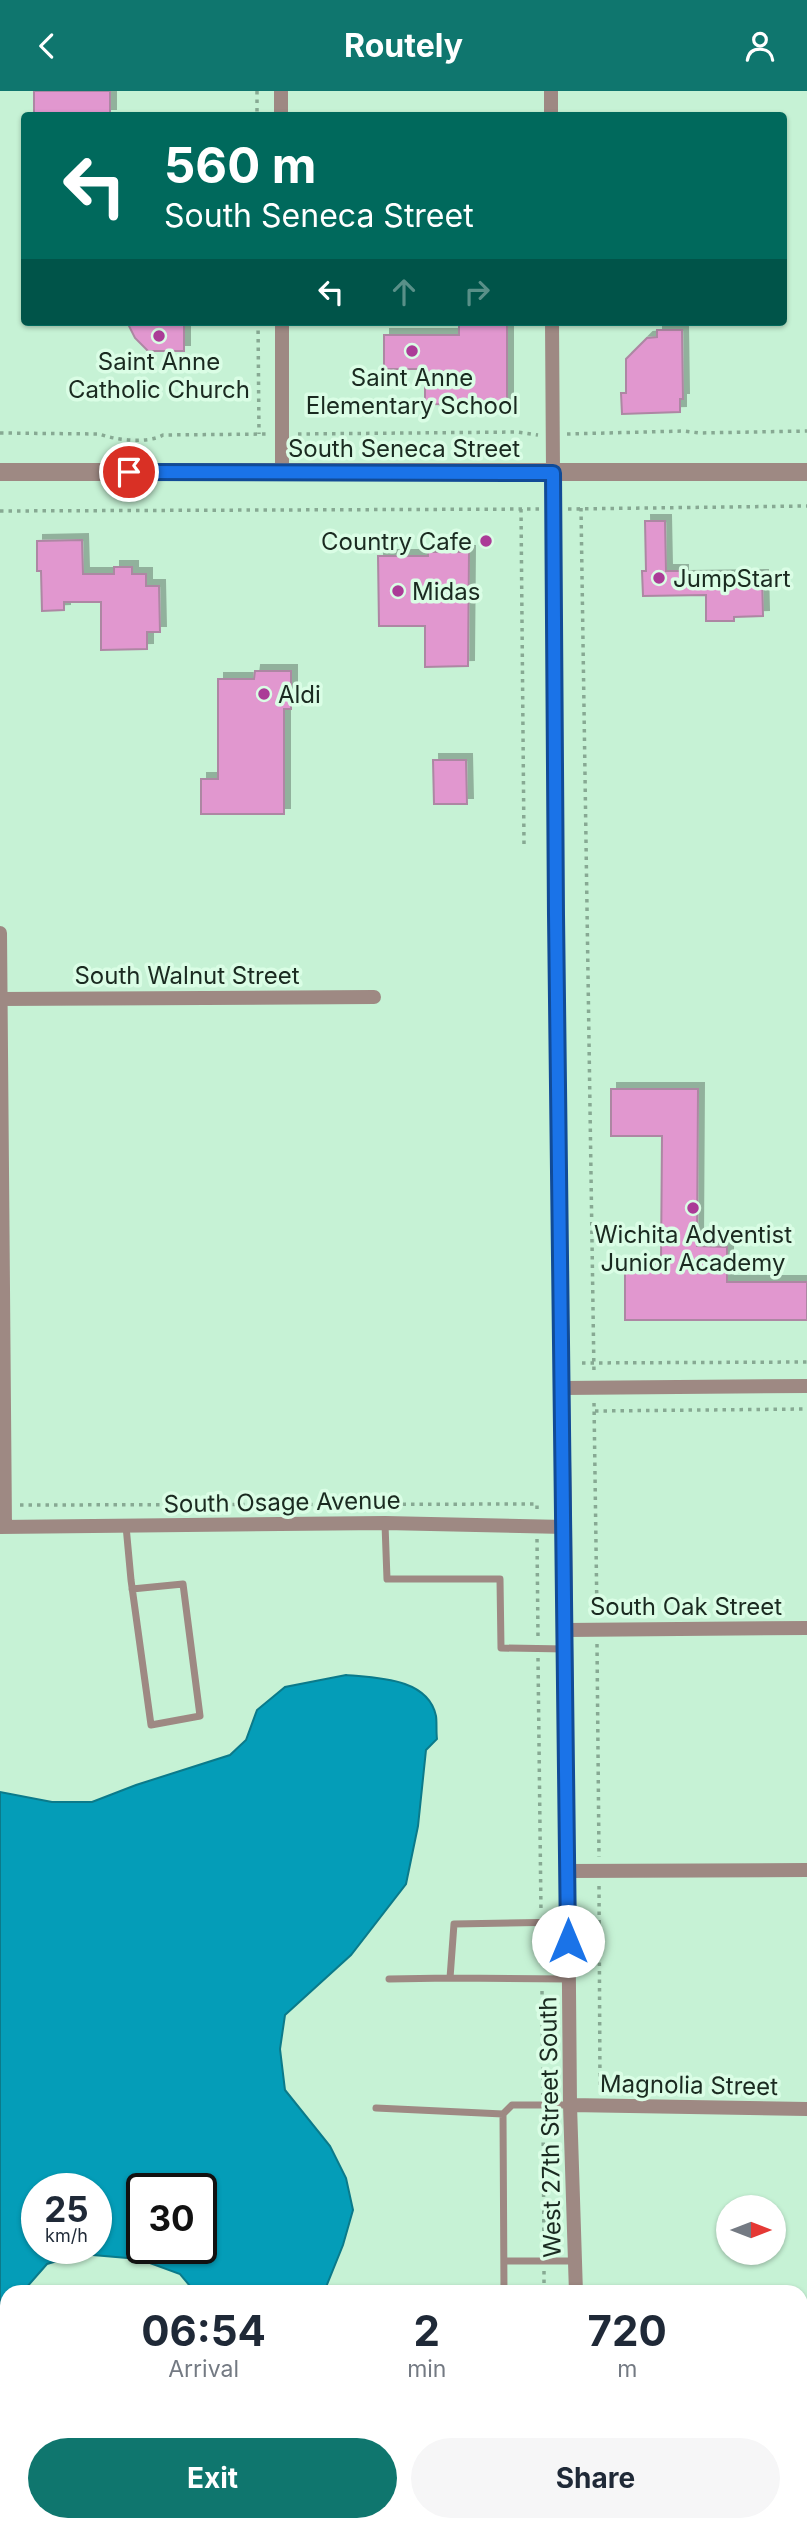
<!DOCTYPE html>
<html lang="en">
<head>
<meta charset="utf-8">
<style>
  body { margin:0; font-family:Inter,sans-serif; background:#f6f6f7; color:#1f2937; height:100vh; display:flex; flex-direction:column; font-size:26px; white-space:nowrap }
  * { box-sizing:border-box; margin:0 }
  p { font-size:23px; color:#747a83 }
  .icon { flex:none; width:38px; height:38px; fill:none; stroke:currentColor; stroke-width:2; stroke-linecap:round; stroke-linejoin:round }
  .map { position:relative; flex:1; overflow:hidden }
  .panel { position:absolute; left:0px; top:2194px; width:808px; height:247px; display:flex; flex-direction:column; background:#fff; border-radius:21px 21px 0 0; box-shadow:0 2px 5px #0004 }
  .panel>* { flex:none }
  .guide { position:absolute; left:21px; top:21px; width:766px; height:214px; border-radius:7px; box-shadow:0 2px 5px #0004; background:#00695c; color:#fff; overflow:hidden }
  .needle { width:46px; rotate:90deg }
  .controls { position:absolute; left:716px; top:2104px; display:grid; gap:14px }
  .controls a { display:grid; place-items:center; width:70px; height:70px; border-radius:50%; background:#fff; box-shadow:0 2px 5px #0004; font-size:35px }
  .speed { position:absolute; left:21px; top:2082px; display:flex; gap:14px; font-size:35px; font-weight:700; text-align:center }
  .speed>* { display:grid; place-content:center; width:91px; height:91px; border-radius:50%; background:#fff; box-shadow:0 2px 5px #0004; line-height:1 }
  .speed small { font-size:18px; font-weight:400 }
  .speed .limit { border:4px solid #111; border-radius:10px; background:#fff; color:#111 }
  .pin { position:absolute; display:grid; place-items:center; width:60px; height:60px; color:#fff; margin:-30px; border:4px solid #fff; border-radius:50%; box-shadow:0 2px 7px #0007 }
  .me { position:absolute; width:77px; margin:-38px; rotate:0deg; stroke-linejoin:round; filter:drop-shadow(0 0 5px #0008) }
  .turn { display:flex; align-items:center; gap:24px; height:147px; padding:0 28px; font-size:32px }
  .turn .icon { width:91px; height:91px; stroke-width:2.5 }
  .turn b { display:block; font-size:49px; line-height:60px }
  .lanes { display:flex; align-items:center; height:66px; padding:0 28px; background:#0003; justify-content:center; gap:35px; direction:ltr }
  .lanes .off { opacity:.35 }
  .eta { display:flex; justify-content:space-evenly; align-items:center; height:119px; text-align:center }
  .eta b { font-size:42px; font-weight:700; line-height:49px }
  .cta { display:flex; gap:14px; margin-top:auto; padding:14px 28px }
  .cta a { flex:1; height:80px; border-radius:42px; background:#0f766e; color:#fff; font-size:28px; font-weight:700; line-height:80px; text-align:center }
  .cta a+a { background:#f6f6f7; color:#1f2937 }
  header { display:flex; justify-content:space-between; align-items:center; height:91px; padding:0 28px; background:#0f766e; color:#fff; font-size:32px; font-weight:700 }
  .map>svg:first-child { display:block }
  .green { fill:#86d3a3 }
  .forest { fill:#64ba86 }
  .water { fill:#049db8; stroke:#0b7a8a; stroke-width:2; fill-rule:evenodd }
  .building { fill:#e197cf; stroke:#ad87a3; stroke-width:2; filter:url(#shadow) }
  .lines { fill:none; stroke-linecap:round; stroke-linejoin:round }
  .path { stroke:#87a993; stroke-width:3.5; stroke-dasharray:3.5 5; stroke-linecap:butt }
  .service { stroke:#9e8983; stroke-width:7 }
  .minor { stroke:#9e8983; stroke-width:14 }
  .tertiary { stroke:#9e8983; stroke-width:18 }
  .route-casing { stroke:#114b97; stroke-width:18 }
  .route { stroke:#1a73e8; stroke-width:12 }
  .poi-dot { fill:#ab3b97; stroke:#dafde5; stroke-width:2.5 }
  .labels { text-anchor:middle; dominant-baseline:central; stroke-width:7; stroke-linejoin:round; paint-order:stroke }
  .poi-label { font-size:24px; fill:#1a2a20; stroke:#dafde5 }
  .street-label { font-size:24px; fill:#1a2a20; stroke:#dafde5 }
</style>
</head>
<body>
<header><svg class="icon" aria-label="back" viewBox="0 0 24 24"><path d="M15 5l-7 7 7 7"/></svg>Routely<svg class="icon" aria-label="person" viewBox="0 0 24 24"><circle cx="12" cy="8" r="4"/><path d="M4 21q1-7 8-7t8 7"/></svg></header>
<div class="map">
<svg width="807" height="2441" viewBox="0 0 807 2441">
  <defs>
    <filter id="shadow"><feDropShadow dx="6" dy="-6" stdDeviation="0" flood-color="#0004"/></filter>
  </defs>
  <rect width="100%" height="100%" fill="#c6f2d5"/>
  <!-- green -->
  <path class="green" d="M 0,2421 L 7,2421 L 7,2434 L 543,2434 L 543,2441 L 0,2441 Z"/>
  <!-- forest -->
  <path class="forest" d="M 0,2343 L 7,2343 L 7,2421 L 0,2421 Z"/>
  <!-- water -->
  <path class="water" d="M 346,1584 C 377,1587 428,1587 436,1625 C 437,1632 436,1640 437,1648 L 426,1659 L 418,1735 L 406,1793 L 351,1864 L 285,1924 L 280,1958 L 285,1999 L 330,2055 L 346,2087 L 353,2119 L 343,2154 L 324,2201 L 195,2201 L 180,2183 L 139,2168 L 81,2163 L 47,2173 L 26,2197 L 25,2201 L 7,2202 L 7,2343 L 0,2343 L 0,1701 L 52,1711 L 92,1711 L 136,1694 L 230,1664 L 246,1649 L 257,1619 L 285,1596 ZM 37,2098 L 96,2098 L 96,2158 L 37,2158 ZM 142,2098 L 201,2098 L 201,2158 L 142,2158 Z"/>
  <!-- building -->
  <path class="building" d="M 34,0 L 110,0 L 110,24 L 34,24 Z
    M 127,231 L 184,231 L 184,260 L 148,260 L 135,247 Z
    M 507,232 L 507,314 L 425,313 L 425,289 L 420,289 L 420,278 L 384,278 L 384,244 L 459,244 L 459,233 Z
    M 657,239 L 682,239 L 683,308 L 680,308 L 680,321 L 622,323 L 621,302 L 626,302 L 626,268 L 647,247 L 657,246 Z
    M 645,430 L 665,430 L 666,480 L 682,480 L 682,486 L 762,485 L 763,525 L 734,526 L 734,530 L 706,530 L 706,504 L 643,505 L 642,480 L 646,480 Z
    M 82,449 L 83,483 L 114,483 L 114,476 L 132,476 L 132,483 L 146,483 L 146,495 L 159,495 L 160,541 L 147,541 L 147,558 L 101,559 L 101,511 L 64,511 L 64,519 L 42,520 L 41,480 L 37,480 L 37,450 Z
    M 428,461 L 469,461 L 468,575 L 425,576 L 425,535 L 379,535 L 378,465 L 428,465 Z
    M 255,580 L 291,580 L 291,618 L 284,618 L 284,723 L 201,723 L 201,688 L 218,688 L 218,588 L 254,588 Z
    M 433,669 L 466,669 L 467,713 L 434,713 Z
    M 611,998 L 698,998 L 697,1155 L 727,1156 L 727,1191 L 807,1191 L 807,1229 L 625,1229 L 625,1172 L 661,1172 L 662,1045 L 611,1045 Z"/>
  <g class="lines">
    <!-- path -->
    <path class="path" d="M 257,0 L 257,24
      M 258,231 L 259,343
      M 0,342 L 99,343 C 116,349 147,353 163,344 L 269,343
      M 298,343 L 518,341 L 538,344
      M 567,343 L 684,340 L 699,342 L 807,340
      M 581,417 L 594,1283
      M 521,418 L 524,753
      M 568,418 L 807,415
      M 0,420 L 539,418
      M 582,1272 L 807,1271
      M 594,1312 L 597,1525
      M 595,1320 L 807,1318
      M 20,1414 L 537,1413 L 537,1420
      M 537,1448 L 538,1546
      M 597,1553 L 599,1766
      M 538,1567 L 541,1822
      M 599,1795 L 600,1997
      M 541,1844 L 541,1878
      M 542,1900 L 543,2004
      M 543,2026 L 544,2158
      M 544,2180 L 544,2202"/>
    <!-- service -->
    <path class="service" d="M 385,1433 L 387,1488 L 500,1488 L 501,1557 L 566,1558
      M 126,1435 L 131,1489 L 151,1634 L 200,1625 L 183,1493 L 132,1498
      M 568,1831 L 454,1833 L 450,1887 L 568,1888
      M 389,1888 L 450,1887
      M 376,2017 L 503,2023 L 512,2014 L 570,2014
      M 503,2023 L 504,2202
      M 504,2170 L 576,2170"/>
    <!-- minor -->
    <path class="minor" d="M 281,0 L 281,24
      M 551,0 L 551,24
      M 282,231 L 282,382
      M 552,231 L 556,824 L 565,1436 L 570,2014 L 576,2202
      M 0,842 L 5,1436
      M 0,908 L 374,906
      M 563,1297 L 807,1295
      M 0,1436 L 385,1432 L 565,1436
      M 566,1539 L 807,1537
      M 568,1780 L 807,1779
      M 570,2014 L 807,2018
      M 802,2289 L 807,2288
      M 556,2441 L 556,2434"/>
    <!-- tertiary -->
    <path class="tertiary" d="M 0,381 L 807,381"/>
  </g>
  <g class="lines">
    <defs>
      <path id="route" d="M 129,381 L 553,382 L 556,824 L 568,1850"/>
    </defs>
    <!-- route casing -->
    <use href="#route" class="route-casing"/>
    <!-- route -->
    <use href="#route" class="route"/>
  </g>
  <!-- markers -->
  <g class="poi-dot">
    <circle cx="159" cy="245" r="7"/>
    <circle cx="412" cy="260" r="7"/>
    <circle cx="486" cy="450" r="7"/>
    <circle cx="659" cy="487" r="7"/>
    <circle cx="398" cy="500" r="7"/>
    <circle cx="264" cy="603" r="7"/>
    <circle cx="693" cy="1117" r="7"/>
  </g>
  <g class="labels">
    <!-- poi labels -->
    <g class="poi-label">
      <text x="159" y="270">Saint Anne<tspan x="159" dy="28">Catholic Church</tspan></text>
      <text x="412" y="286">Saint Anne<tspan x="412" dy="28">Elementary School</tspan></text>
      <text x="472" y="450" text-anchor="end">Country Cafe</text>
      <text x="673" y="487" text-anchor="start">JumpStart</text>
      <text x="412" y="500" text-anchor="start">Midas</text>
      <text x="278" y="603" text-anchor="start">Aldi</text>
      <text x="693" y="1143">Wichita Adventist<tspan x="693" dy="28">Junior Academy</tspan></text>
    </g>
    <!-- street labels -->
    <g class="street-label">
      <text x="404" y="357">South Seneca Street</text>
      <text x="187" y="884">South Walnut Street</text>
      <text transform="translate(282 1411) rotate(-1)">South Osage Avenue</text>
      <text x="686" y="1515">South Oak Street</text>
      <text transform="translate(689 1994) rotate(1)">Magnolia Street</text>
      <text transform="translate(550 2036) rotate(-91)">West 27th Street South</text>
    </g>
  </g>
</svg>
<div class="controls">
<a><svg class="needle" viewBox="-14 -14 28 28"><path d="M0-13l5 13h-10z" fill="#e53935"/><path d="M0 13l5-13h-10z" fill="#747a83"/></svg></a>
</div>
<div class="speed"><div>25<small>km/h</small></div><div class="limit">30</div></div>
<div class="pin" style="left:129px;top:381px;background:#d93025"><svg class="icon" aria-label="arrive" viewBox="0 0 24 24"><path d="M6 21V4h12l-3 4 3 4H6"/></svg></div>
<svg class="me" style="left:568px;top:1850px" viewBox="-20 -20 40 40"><circle r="19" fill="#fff"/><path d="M0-13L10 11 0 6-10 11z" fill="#1a73e8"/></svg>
<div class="guide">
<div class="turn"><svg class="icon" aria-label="left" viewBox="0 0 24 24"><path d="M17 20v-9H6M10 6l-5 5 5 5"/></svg><div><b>560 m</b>South Seneca Street</div></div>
<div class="lanes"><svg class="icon" aria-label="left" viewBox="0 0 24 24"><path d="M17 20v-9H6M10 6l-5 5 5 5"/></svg><svg class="icon off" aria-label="ahead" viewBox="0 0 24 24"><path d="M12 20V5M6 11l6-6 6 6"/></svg><svg class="icon off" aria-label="right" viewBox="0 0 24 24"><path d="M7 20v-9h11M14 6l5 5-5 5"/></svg></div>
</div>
<section class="panel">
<div class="eta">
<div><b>06:54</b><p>Arrival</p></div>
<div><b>2</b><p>min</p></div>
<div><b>720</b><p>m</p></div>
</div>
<div class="cta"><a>Exit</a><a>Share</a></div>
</section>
</div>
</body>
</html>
